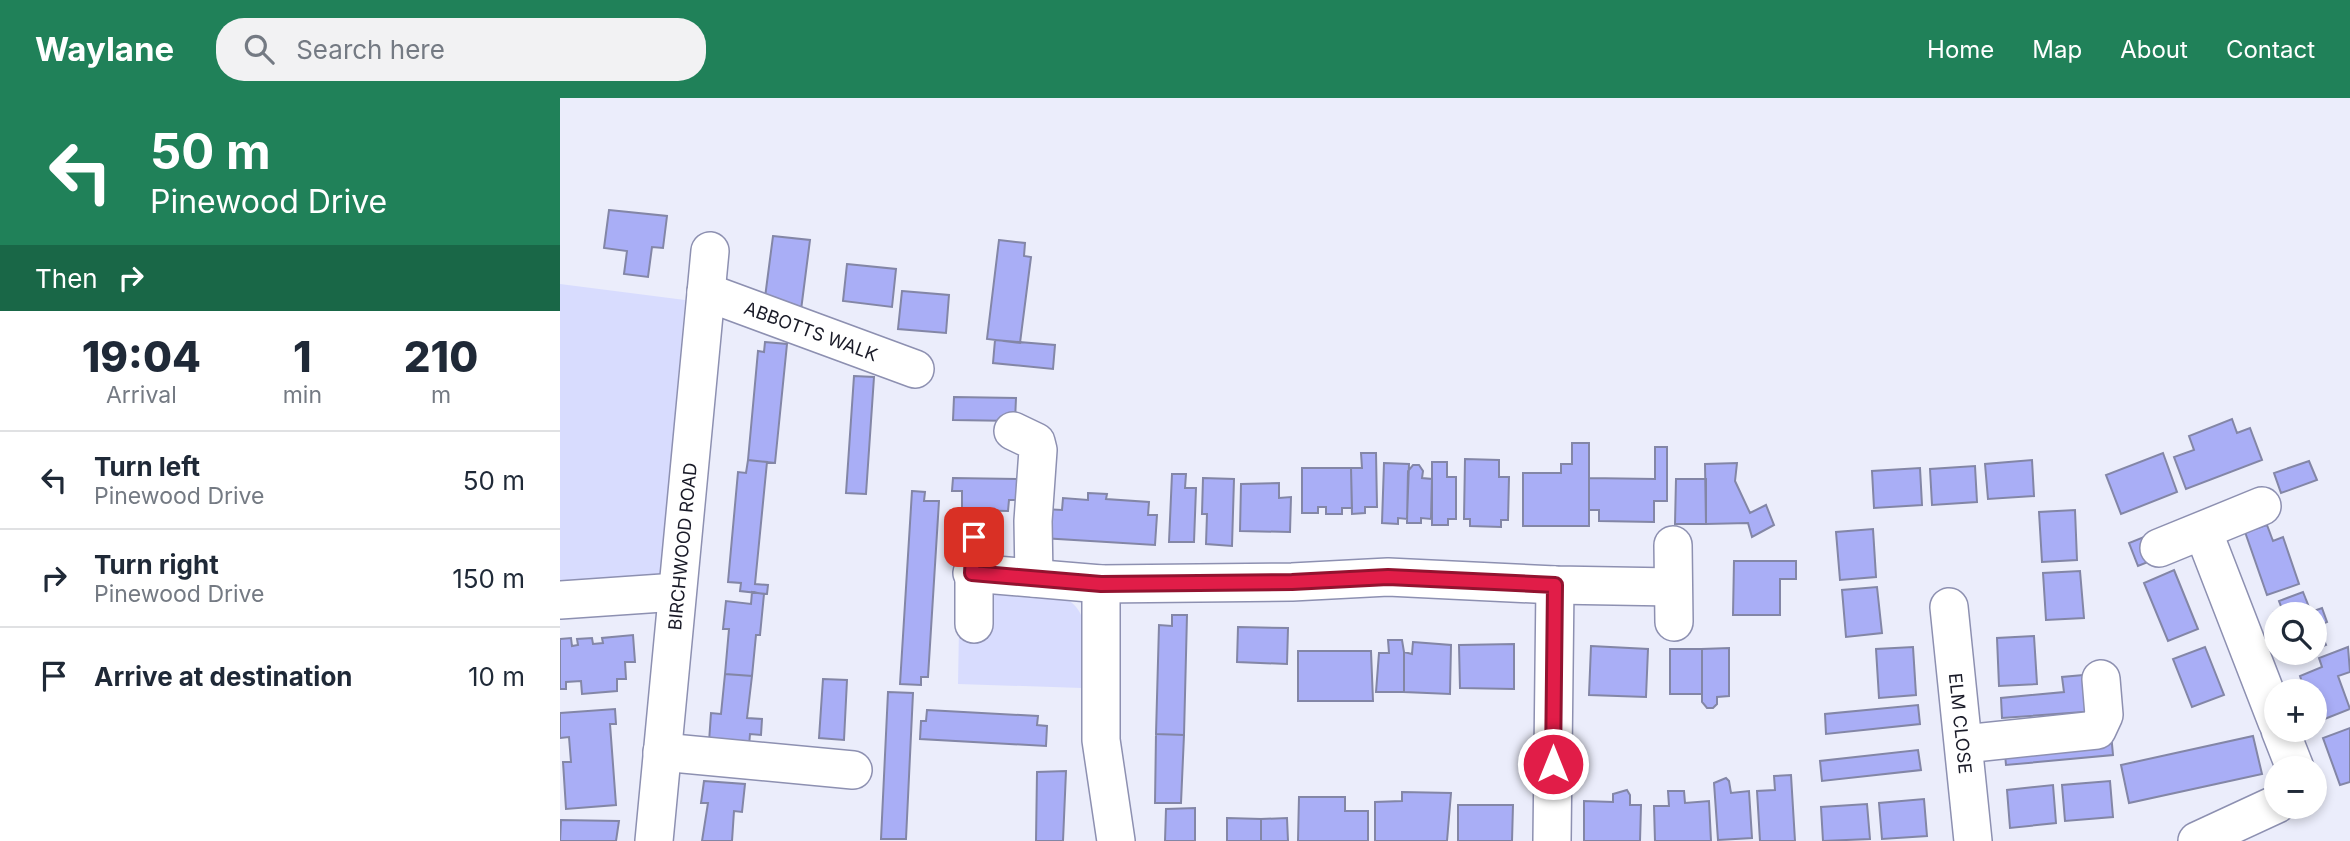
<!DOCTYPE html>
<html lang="en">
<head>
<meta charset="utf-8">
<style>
  body { margin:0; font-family:Inter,sans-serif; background:#f2f2f3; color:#1f2937; height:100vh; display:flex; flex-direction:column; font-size:26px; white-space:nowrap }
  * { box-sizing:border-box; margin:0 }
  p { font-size:23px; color:#747a83 }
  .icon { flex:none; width:38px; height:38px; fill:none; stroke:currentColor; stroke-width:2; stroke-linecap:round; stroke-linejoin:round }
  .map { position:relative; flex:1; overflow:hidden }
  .panel { display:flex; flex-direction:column; background:#fff; width:560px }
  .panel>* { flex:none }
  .banner { background:#208159; color:#fff; overflow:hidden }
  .fabs { position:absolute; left:1704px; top:504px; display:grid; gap:14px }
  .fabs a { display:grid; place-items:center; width:63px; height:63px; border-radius:50%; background:#fff; box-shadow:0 4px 10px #0003; font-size:35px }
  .pin { position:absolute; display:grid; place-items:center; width:60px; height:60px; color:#fff; margin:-30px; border-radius:14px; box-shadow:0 4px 10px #0006 }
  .me { position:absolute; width:77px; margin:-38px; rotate:0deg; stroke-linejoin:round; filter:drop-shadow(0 0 5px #0008) }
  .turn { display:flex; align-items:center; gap:24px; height:147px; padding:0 35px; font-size:32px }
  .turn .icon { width:91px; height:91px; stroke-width:2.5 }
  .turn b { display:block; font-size:49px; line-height:60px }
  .then { display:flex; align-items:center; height:66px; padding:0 35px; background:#0003; gap:14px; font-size:26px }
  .eta { display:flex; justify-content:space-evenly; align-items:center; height:119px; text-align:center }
  .eta b { font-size:42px; font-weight:800; line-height:49px }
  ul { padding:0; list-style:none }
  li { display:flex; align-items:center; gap:21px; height:98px; padding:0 35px; border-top:2px solid #e0e1e3 }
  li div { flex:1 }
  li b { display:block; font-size:26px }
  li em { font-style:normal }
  header { display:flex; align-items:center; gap:42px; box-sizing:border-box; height:98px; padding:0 35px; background:#208159; color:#fff }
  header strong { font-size:33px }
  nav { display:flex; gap:38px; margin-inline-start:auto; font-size:24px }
  .search { width:490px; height:63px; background:#f2f2f3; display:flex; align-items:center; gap:18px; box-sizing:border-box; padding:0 24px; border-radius:28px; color:#747a83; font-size:26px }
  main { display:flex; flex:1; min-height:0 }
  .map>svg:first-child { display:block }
  .green { fill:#d8dcfe }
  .building { fill:#a9aef6; stroke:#8386a6; stroke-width:2 }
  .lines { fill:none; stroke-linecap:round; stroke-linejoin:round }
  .minor-casing { stroke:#8d90b1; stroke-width:40 }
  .minor { stroke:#fff; stroke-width:37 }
  .route-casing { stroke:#92132f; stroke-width:18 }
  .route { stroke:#e11d48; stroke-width:12 }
  .labels { text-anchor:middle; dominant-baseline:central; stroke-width:5; stroke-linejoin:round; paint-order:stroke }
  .street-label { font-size:18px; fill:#191a27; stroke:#fbfbfb }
</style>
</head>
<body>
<header>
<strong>Waylane</strong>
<div class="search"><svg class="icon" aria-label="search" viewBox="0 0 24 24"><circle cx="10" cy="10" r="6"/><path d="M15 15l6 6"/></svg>Search here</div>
<nav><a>Home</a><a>Map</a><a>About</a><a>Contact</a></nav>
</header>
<main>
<section class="panel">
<div class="banner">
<div class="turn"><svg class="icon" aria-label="left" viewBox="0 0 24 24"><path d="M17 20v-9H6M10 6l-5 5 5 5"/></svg><div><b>50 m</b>Pinewood Drive</div></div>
<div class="then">Then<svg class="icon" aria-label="right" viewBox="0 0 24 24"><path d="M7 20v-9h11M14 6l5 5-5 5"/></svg></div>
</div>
<div class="eta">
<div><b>19:04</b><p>Arrival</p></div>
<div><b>1</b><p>min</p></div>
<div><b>210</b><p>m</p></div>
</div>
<ul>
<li><svg class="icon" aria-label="left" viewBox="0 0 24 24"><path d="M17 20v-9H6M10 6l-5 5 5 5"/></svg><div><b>Turn left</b><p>Pinewood Drive</p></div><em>50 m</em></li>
<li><svg class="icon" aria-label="right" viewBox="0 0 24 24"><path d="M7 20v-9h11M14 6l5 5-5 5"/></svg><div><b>Turn right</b><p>Pinewood Drive</p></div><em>150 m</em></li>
<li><svg class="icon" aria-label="arrive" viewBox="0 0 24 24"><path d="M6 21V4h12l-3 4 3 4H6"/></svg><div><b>Arrive at destination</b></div><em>10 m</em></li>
</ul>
</section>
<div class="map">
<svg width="1790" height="743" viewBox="0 0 1790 743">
  <rect width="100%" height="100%" fill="#ebedfb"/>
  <!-- green -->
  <path class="green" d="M 0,186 L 125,202 L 100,483 L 0,488 Z
    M 430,491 C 447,493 488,494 502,499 C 536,512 526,562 522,590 L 398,586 L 399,529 Z"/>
  <!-- building -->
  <path class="building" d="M 49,112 L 107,118 L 103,150 L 92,149 L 88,179 L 64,176 L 67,153 L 44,150 Z
    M 213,138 L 250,142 L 241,212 L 204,207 Z
    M 439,142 L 465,145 L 464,158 L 471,159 L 460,245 L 427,241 Z
    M 287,166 L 336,171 L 332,209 L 283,203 Z
    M 342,193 L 389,197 L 386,235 L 338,231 Z
    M 435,242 L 495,247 L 493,271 L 433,265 Z
    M 205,244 L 227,246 L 215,365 L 188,362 L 198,253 L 204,254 Z
    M 294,278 L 314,279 L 306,396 L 286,395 Z
    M 394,299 L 456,300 L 455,323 L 393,322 Z
    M 1672,321 L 1677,335 L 1690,330 L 1702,362 L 1626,391 L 1614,359 L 1634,352 L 1629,338 Z
    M 1012,345 L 1029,345 L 1029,428 L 963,428 L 963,375 L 1001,375 L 1001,366 L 1012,366 Z
    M 1095,349 L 1107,349 L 1107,403 L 1094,403 L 1094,424 L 1039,423 L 1039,412 L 1029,412 L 1029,380 L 1095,381 Z
    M 801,355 L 816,355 L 817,409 L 805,409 L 805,415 L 792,416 L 791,370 L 802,370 Z
    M 1603,355 L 1617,394 L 1561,416 L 1546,377 Z
    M 905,361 L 939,362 L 939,379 L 949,379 L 948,422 L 941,422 L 941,429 L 910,428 L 910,421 L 904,421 Z
    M 188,362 L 207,364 L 195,486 L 208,487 L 207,496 L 180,493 L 181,485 L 168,484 L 178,374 L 186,375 Z
    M 1472,362 L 1474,398 L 1428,401 L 1425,366 Z
    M 1749,363 L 1757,382 L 1721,395 L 1714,375 Z
    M 872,364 L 887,364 L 887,379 L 896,379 L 896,421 L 888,421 L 888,427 L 872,427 Z
    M 824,365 L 849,366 L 847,421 L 838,420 L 838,426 L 822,425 Z
    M 1177,365 L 1175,383 L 1190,415 L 1206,407 L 1214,427 L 1192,439 L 1188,425 L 1146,426 L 1145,366 Z
    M 853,367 L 859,367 L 863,373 L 862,380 L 872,381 L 871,421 L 861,420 L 861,425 L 847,425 L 848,373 Z
    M 1415,368 L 1417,404 L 1372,407 L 1370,371 Z
    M 742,370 L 791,370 L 792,410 L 782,410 L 782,416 L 766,416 L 766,409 L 758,409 L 758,415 L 742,415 Z
    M 1360,370 L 1362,407 L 1314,410 L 1312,373 Z
    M 612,376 L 626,376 L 625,390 L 636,390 L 634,444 L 609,444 Z
    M 393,380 L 462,381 L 462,402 L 449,402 L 448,413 L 402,412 L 402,393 L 392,393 Z
    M 643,380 L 674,381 L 672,448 L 646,446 L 647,416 L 642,416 Z
    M 1116,381 L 1146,381 L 1146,426 L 1115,426 Z
    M 719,385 L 719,400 L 731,399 L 730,434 L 680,433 L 681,386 Z
    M 352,393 L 365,394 L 364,403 L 379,403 L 368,579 L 361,579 L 361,587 L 340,586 Z
    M 528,395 L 547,396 L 546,401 L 589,404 L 588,417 L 597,417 L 595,447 L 482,440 L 484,411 L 502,412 L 503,400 L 528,402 Z
    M 1515,412 L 1517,462 L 1482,464 L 1479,414 Z
    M 1707,427 L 1713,443 L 1723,439 L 1739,486 L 1707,497 L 1685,434 Z
    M 1313,431 L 1316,479 L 1280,482 L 1276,434 Z
    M 1589,437 L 1598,460 L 1578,468 L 1569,445 Z
    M 1174,463 L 1236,463 L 1236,481 L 1220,481 L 1220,517 L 1173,517 Z
    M 1614,472 L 1638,531 L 1608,543 L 1584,485 Z
    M 1520,473 L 1524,520 L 1486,522 L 1483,475 Z
    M 1317,489 L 1322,535 L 1286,539 L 1282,492 Z
    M 192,494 L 204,496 L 200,537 L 196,537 L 192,578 L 165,576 L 169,531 L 163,531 L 166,503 L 191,506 Z
    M 1743,494 L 1751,514 L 1762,510 L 1767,524 L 1758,528 L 1766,547 L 1755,551 L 1755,516 L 1717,516 L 1717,520 L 1714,514 L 1722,511 L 1719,503 Z
    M 612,517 L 627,517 L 624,637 L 596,636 L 599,527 L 612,528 Z
    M 678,529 L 728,530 L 727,566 L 677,564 Z
    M 73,537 L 75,564 L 65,564 L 66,581 L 57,581 L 57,593 L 22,596 L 21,583 L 6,584 L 6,591 L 0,591 L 0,541 L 11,540 L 12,548 L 18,547 L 17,541 L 32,540 L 33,546 L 43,545 L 42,540 Z
    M 1474,538 L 1477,586 L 1439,588 L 1437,540 Z
    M 828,542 L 842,542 L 844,554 L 844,594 L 816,594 L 819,555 L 829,555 Z
    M 853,544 L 891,547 L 890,596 L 844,594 L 844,554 L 852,556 Z
    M 954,546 L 954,591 L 900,590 L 899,547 Z
    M 1031,548 L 1088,551 L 1086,599 L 1029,597 Z
    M 1353,549 L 1356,597 L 1319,600 L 1316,551 Z
    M 1645,549 L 1664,597 L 1632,609 L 1613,561 Z
    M 1788,549 L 1790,574 L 1778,578 L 1790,611 L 1757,624 L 1755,593 L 1745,593 L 1740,578 L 1762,569 L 1759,560 Z
    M 1169,550 L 1169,598 L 1157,599 L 1157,606 L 1153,610 L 1147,610 L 1142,604 L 1142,551 Z
    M 1110,551 L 1142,551 L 1142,596 L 1110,596 Z
    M 738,553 L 811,553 L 813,603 L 738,603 Z
    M 165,576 L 192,578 L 187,620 L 202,621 L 201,637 L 190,636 L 189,648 L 149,644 L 151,615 L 161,616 Z
    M 1534,576 L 1537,613 L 1442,620 L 1441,600 L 1504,594 L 1502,579 Z
    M 263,581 L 287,582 L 284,642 L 259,640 Z
    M 328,594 L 353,595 L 346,741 L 321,741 Z
    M 1358,607 L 1360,626 L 1266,636 L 1265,616 Z
    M 55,611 L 56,626 L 50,626 L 56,707 L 6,711 L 3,664 L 11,664 L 9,639 L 0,640 L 0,615 Z
    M 367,612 L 478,618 L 477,627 L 487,628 L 486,648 L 360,641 L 361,623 L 366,623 Z
    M 1790,630 L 1790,684 L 1780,687 L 1763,640 Z
    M 1551,635 L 1553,657 L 1446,667 L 1444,646 Z
    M 596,636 L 624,637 L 621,705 L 595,705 Z
    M 1693,638 L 1702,676 L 1569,705 L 1561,667 Z
    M 1358,652 L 1361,672 L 1262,683 L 1260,663 Z
    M 506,673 L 503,743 L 476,743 L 477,674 Z
    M 1231,677 L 1235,743 L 1200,743 L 1197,693 L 1215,692 L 1214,678 Z
    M 1166,680 L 1169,683 L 1171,695 L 1189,693 L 1192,740 L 1158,742 L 1154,685 Z
    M 144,683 L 185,686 L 182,714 L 174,713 L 172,743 L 142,743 L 148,705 L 141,705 Z
    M 1550,683 L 1553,719 L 1505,723 L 1502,687 Z
    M 1493,687 L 1496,725 L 1450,730 L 1447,692 Z
    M 1067,692 L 1070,697 L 1070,707 L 1081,707 L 1080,743 L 1024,743 L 1024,703 L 1053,704 L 1053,696 Z
    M 1108,693 L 1124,693 L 1125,705 L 1149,703 L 1151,743 L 1095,743 L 1094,708 L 1109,708 Z
    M 842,694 L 891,695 L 887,743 L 815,743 L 815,704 L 842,703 Z
    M 739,699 L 785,699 L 785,713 L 808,713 L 808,743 L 738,743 Z
    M 1364,701 L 1367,738 L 1322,741 L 1319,705 Z
    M 1307,706 L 1310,741 L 1263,743 L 1261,709 Z
    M 898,707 L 953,707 L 952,743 L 898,743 Z
    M 635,710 L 635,743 L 605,743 L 606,711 Z
    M 667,720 L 701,721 L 701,743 L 667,743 Z
    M 727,720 L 728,743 L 701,743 L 701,721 Z
    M 1,722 L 59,723 L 56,743 L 0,743 Z"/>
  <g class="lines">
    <defs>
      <g id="minor">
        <path id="s1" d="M 146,194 L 355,271"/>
        <path d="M 453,333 L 476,344 L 478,352 L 473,423 L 474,480"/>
        <path d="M 1643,433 L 1717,624"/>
        <path d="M 414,439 L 414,526"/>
        <path d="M 1113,447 L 1114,524"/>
        <path d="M 1599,450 L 1702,408"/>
        <path d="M 412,475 L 541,486 L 732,484 L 828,479 L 995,487 L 1113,489"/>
        <path d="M 541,486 L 541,642 L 556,743"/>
        <path d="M 0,502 L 117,494"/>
        <path id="s2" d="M 1389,509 L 1413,743"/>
        <path d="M 1720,632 L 1735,670"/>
        <path d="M 1404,646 L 1537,632 L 1544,617 L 1541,581"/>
        <path d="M 102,654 L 293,672"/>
        <path id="s3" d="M 94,743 L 150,153"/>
        <path d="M 992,743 L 995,487"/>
        <path d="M 1637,743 L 1717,706"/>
      </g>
    </defs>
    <!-- minor casing -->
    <use href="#minor" class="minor-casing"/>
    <!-- minor -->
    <use href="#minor" class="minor"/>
  </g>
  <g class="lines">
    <defs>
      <path id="route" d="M 414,439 L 412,475 L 541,486 L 732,484 L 828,479 L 995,487 L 993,666"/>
    </defs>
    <!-- route casing -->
    <use href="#route" class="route-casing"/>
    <!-- route -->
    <use href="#route" class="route"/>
  </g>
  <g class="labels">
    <!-- street labels -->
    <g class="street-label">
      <text stroke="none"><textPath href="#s1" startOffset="112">ABBOTTS WALK</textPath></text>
      <text stroke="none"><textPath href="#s3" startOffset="296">BIRCHWOOD ROAD</textPath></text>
      <text stroke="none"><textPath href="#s2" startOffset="117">ELM CLOSE</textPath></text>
    </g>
  </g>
</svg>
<div class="fabs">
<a><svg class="icon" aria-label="search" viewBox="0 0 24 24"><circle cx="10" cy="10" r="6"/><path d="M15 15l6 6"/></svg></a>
<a>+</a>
<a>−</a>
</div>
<div class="pin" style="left:414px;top:439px;background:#d93025"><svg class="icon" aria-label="arrive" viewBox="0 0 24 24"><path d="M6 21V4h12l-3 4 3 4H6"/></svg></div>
<svg class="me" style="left:993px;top:666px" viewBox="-20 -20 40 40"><circle r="17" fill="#e11d48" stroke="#fff" stroke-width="3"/><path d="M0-11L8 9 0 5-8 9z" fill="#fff"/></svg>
</div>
</main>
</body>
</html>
